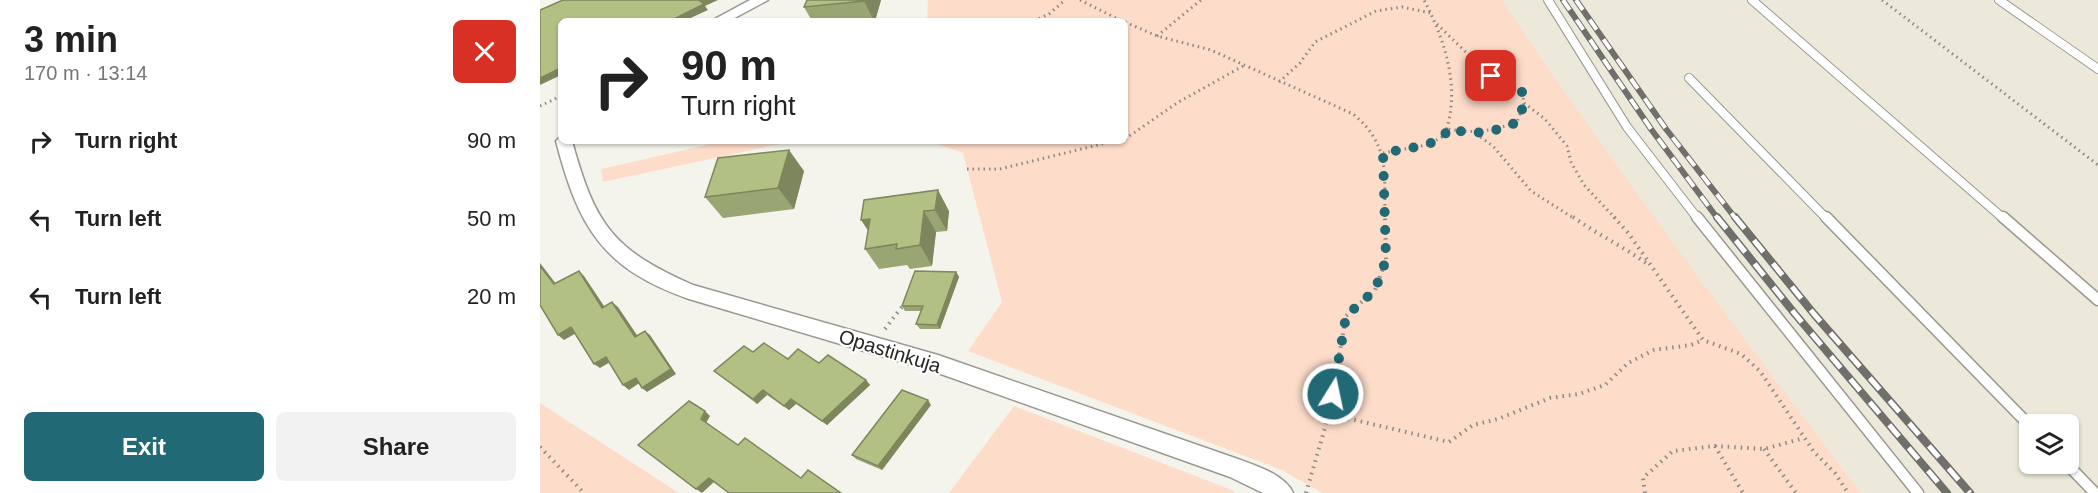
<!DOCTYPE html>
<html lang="en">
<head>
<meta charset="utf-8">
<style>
  body { margin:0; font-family:Helvetica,sans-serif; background:#f2f2f2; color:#222; height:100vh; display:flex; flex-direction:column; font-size:22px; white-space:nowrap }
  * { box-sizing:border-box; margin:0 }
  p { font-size:20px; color:#767676 }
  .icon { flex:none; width:33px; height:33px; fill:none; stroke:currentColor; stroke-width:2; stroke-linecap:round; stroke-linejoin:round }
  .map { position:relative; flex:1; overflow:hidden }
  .panel { display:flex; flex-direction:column; background:#fff; width:540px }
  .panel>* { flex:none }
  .banner { position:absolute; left:18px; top:18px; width:570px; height:126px; border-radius:9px; box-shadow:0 2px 4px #0004; background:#fff; color:#222; overflow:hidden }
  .tools { position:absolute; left:1479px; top:414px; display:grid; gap:12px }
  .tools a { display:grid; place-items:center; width:60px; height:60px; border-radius:9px; background:#fff; box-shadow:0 2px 4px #0004; font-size:30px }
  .pin { position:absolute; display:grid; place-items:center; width:51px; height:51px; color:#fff; margin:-26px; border-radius:12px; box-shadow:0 3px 9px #0006 }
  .me { position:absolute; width:66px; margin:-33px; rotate:10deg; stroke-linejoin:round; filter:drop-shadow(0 0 4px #0008) }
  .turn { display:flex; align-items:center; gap:21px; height:126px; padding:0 24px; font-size:27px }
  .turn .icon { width:78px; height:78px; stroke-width:2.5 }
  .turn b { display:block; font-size:42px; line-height:51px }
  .round { display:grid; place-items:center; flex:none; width:63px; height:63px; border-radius:9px; background:#f2f2f2 }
  .head { display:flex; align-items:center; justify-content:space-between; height:102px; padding:0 24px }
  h1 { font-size:36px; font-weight:600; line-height:45px }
  .cta { display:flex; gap:12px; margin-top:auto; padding:12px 24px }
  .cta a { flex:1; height:69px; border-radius:9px; background:#206975; color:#fff; font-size:24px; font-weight:600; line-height:69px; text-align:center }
  .cta a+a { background:#f2f2f2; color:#222 }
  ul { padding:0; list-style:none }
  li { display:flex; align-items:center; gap:18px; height:78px; padding:0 24px }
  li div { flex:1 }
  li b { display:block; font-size:22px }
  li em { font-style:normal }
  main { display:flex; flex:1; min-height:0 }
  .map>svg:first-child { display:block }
  .built { fill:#ece9da; fill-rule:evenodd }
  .green { fill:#fddcca }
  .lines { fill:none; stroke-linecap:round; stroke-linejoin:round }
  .lane-far1-casing { stroke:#999790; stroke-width:10 }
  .lane-casing { stroke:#999790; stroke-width:13 }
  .street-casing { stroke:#999790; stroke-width:3 }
  .path-far1 { stroke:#8b8a86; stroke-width:3; stroke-dasharray:1.5 4; stroke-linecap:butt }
  .path { stroke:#8b8a86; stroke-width:4; stroke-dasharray:1.5 5; stroke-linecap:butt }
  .lane-far1 { stroke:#fff; stroke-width:8 }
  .lane { stroke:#fff; stroke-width:10 }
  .street { fill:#fff; fill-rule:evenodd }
  .rail-far1-casing { stroke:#706f6b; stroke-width:6 }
  .rail-casing { stroke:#706f6b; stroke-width:8 }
  .rail-far1 { stroke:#fff; stroke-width:4; stroke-dasharray:12; stroke-linecap:butt }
  .rail { stroke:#fff; stroke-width:5; stroke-dasharray:15; stroke-linecap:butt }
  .wall { fill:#99a572 }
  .shaded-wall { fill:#7d865c }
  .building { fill:#b2c084; stroke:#7d865c; stroke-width:1.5 }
  .route { stroke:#206975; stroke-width:10; stroke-dasharray:0 18 }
  .labels { text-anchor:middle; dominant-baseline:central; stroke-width:4.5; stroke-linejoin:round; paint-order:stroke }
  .street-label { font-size:20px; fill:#272624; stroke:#fff }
</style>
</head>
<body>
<main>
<section class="panel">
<div class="head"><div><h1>3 min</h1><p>170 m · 13:14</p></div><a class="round" style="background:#d93025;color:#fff"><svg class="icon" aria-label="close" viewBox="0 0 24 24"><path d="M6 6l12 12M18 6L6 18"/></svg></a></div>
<ul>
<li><svg class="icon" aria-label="right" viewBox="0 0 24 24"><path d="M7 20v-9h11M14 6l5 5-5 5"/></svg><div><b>Turn right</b></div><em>90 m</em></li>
<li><svg class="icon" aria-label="left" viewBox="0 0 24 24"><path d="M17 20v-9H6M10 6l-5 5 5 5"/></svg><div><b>Turn left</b></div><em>50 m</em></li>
<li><svg class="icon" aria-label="left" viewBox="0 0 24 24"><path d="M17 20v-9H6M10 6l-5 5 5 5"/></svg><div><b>Turn left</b></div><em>20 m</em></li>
</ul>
<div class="cta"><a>Exit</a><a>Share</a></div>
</section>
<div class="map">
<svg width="1558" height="493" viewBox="0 0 1558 493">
  <rect width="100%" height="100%" fill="#f5f4ec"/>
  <!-- built -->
  <path class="built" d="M 962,0 L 1558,0 L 1558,493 L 1321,493 L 1150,269 L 1035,109 ZM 1490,424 L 1528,424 L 1528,464 L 1490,464 Z"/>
  <!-- green -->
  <path class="green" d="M 388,0 L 962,0 C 1075,169 1198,331 1321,493 L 782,493 L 742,470 L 428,351 L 462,302 L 423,153 L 389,141 L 585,141 L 585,21 L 387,21 Z
    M 184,141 L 254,141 L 63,182 L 61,169 Z
    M 0,403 L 139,493 L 0,493 Z
    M 474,406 L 692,490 L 695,493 L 409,493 Z"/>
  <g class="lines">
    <defs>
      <path id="lane-far1" d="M 1008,0 L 1087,127 L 1158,219
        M 1212,0 L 1464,219
        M 1459,0 L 1558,69
        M 1149,78 L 1287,219"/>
      <path id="lane" d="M 1157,217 L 1378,493
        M 1286,217 L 1490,426
        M 1463,217 L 1558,300
        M 1527,464 L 1555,493"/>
      <path id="street" d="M 210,0 L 228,0 L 189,21 L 171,21 Z
        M 21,136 L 21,141 L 32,141 C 55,225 73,250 153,285 L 398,355 L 695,458 C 714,465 745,474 753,493 L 723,493 L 690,477 L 398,373 L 149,299 C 62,269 38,226 16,141 Z"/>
    </defs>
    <!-- lane-far1 casing -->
    <use href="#lane-far1" class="lane-far1-casing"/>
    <!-- lane casing -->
    <use href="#lane" class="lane-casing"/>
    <!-- street casing -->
    <use href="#street" class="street-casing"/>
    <!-- path-far1 -->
    <path class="path-far1" d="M 540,0 L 582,21
      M 1342,0 L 1558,165
      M 494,21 L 509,14 L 525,0
      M 585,22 L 617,36 L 671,50 L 813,114 C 851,145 844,175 845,219
      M 897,24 L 936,62 L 982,92 L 984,103 L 977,122 C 953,131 934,134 908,129
      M 617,36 L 661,0
      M 739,82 L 760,63 L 775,42 L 836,11 L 862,7 L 891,13
      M 984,103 L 1005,119 L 1027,146 L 1031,162 L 1044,185 L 1076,219
      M 0,106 L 21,96
      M 936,134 L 953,146 L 991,191 L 1035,219
      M 585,139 L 637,103 L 703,66
      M 843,153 L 887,145 L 904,136 C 922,91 905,40 884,0
      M 427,169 L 460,169 L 574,141"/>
    <!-- path -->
    <path class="path" d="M 1033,217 C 1057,234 1082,246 1106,263
      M 1074,217 L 1089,234 L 1163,340 L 1201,354 L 1220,371 L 1274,452 L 1295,473 L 1308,493
      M 345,329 L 364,304
      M 789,414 L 909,442 L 933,425 L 958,419 L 1010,398 L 1039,394 L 1065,385 L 1088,363 L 1114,350 L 1151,345 L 1163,340
      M 1175,446 L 1203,493
      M 0,447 L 44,493
      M 1224,449 L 1256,493
      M 766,493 L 789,414 L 806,316 L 835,290 L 846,260 L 845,217
      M 1105,493 L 1103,478 L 1133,451 L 1175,446 L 1224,449 L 1264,438"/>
    <!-- lane-far1 -->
    <use href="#lane-far1" class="lane-far1"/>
    <!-- lane -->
    <use href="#lane" class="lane"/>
    <!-- street -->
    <use href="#street" class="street"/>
    <defs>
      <path id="rail-far1" d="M 1023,0 L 1111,129 L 1178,219
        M 1036,0 L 1126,129 L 1196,219"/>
      <path id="rail" d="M 1177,217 L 1255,314 L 1407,493
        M 1195,217 L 1274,314 L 1430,493"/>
    </defs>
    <!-- rail-far1 casing -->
    <use href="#rail-far1" class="rail-far1-casing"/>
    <!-- rail casing -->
    <use href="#rail" class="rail-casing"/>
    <!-- rail-far1 -->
    <use href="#rail-far1" class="rail-far1"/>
    <!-- rail -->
    <use href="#rail" class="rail"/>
  </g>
  <!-- wall -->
  <path class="wall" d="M 267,0 L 341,0 L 335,21 L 272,21 L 264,7 Z
    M 264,171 L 254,209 L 183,218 L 165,197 Z
    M 324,200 L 409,211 L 407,231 L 396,232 L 392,266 L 370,269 L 367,265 L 339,269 L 325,249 L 328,231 Z
    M 416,272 L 419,277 L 400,329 L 380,329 L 376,324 L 381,311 L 365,311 L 362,306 Z
    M 213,352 L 279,363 L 326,380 L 330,385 L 287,425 L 256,404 L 249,410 L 227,395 L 217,404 L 174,371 Z
    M 391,405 L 342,470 L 316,459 L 312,455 Z"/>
  <!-- shaded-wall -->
  <path class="shaded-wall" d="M 163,0 L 178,0 L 165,6 L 168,10 L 144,21 L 130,21 Z
    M 324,0 L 341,0 L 335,21 L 334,21 L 324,1 Z
    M 21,68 L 21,75 L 0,85 L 0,78 Z
    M 249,150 L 264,171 L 254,209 L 238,188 Z
    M 398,190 L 409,211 L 407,231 L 395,210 Z
    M 384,211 L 396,232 L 392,266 L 380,245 Z
    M 330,219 L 335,241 L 321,220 Z
    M 0,263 L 20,289 L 14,284 L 0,266 Z
    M 39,271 L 44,276 L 68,312 L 62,308 Z
    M 416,272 L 419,277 L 400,329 L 397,325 Z
    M 72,302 L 78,307 L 101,341 L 95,337 Z
    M 31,327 L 38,332 L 24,340 L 18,335 Z
    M 105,331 L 110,335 L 136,374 L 107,392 L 102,388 Z
    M 66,357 L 72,361 L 60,368 L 54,364 Z
    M 96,378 L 101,382 L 89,390 L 83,385 Z
    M 326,380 L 330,385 L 287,425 L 282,421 Z
    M 223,390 L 227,395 L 217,404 L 213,399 Z
    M 251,399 L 256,404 L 249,410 L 244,406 Z
    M 388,400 L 391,405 L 342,470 L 338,466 Z
    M 165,411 L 170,416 L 166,423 L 161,419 Z
    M 169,478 L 174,482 L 162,493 L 156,489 Z"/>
  <!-- building -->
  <path class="building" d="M 23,0 L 163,0 L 160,1 L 164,4 L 130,21 L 126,19 L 121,21 L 21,21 L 21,68 L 0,78 L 0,10 Z
    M 267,0 L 324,0 L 324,1 L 264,7 Z
    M 249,150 L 238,188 L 165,197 L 178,158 Z
    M 398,190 L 395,210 L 384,211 L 380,245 L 356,249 L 357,244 L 325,249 L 330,219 L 321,220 L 324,200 Z
    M 0,266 L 14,284 L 39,271 L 62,308 L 72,302 L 95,337 L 105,331 L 131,369 L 102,388 L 96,378 L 83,385 L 66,357 L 54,364 L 31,327 L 18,335 L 0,305 Z
    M 375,271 L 416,272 L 397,325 L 376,324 L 383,306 L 362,306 Z
    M 224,343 L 248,359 L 258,349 L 279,363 L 288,355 L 326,380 L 282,421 L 251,399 L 244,406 L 223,390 L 213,399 L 174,371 L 204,346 L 213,352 Z
    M 362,390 L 388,400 L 338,466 L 312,455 Z
    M 149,401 L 165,411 L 161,419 L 198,445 L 205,438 L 261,478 L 268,470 L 301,493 L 189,493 L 169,478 L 156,489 L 98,445 Z"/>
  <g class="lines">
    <!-- route -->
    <path class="route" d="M 793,394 L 806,316 L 835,290 L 846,260 L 843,153 L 887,145 L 904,136 L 908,129 C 940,135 947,134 978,122 L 984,103 L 982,92 L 951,76"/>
  </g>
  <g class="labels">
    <!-- street labels -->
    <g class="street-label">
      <text transform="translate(350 351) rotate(17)">Opastinkuja</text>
    </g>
  </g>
</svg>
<div class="tools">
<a><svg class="icon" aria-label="layers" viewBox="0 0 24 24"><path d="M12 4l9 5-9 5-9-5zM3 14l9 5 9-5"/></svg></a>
</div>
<div class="pin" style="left:951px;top:76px;background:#d93025"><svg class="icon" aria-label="arrive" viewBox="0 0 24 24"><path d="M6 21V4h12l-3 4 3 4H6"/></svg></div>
<svg class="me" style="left:793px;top:394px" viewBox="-20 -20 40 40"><circle r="17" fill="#206975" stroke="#fff" stroke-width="3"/><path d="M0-11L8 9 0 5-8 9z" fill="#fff"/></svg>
<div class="banner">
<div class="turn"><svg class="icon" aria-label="right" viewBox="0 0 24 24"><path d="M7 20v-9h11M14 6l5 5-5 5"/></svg><div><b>90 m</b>Turn right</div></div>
</div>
</div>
</main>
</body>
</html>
